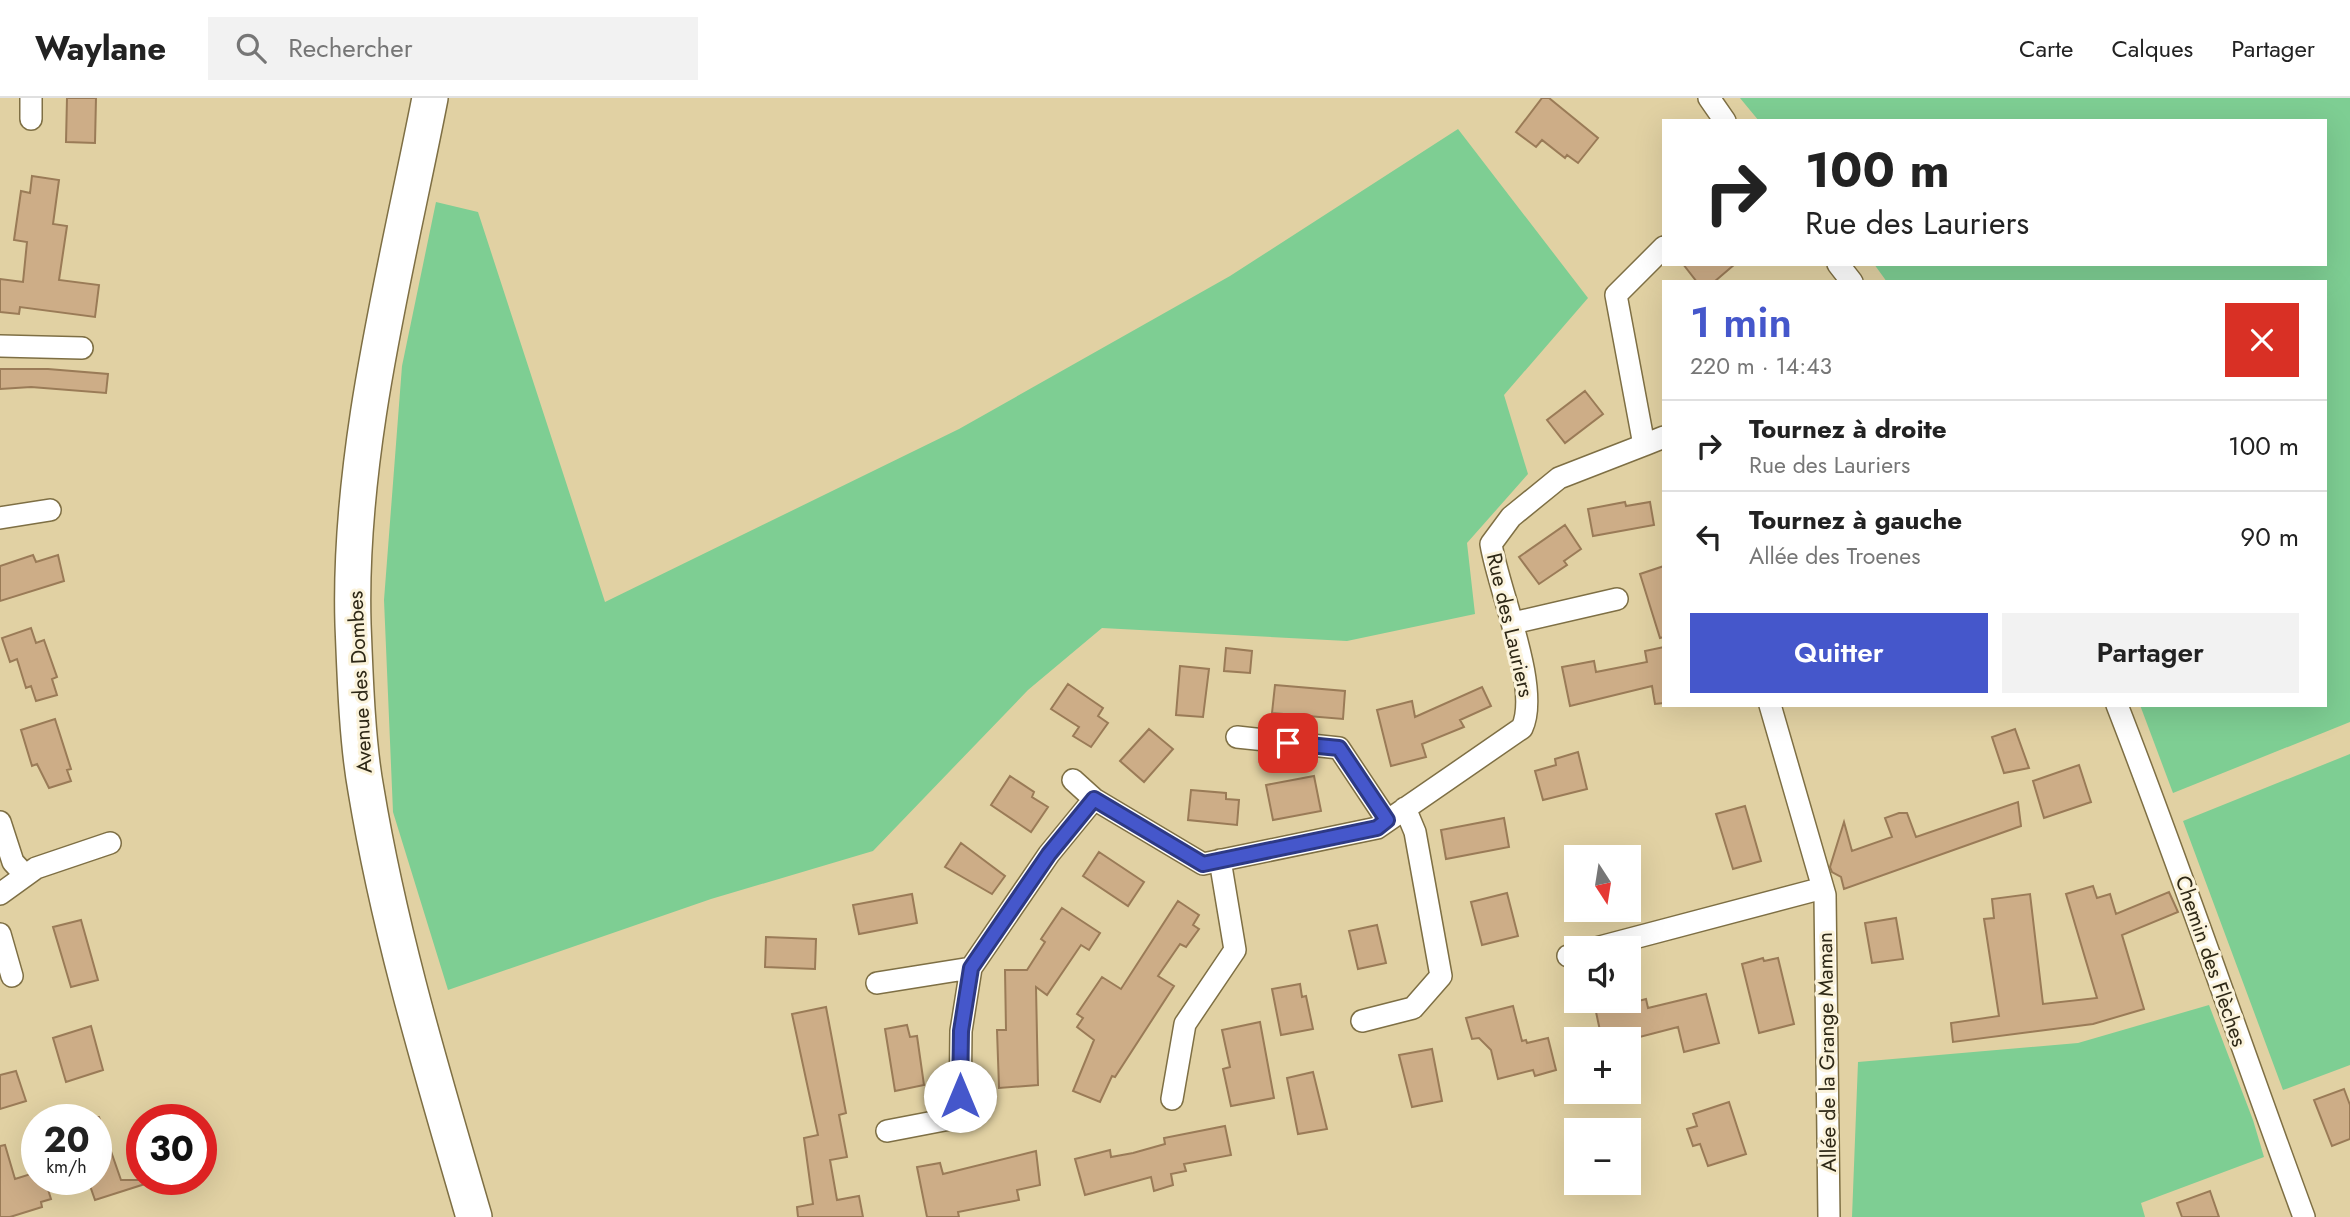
<!DOCTYPE html>
<html lang="fr">
<head>
<meta charset="utf-8">
<style>
  body { margin:0; font-family:Jost,sans-serif; background:#f2f2f2; color:#222; height:100vh; display:flex; flex-direction:column; font-size:26px; white-space:nowrap }
  * { box-sizing:border-box; margin:0 }
  p { font-size:23px; color:#767676 }
  .icon { flex:none; width:38px; height:38px; fill:none; stroke:currentColor; stroke-width:2; stroke-linecap:round; stroke-linejoin:round }
  .map { position:relative; flex:1; overflow:hidden }
  .drawer { position:absolute; left:1662px; top:182px; width:665px; height:427px; display:flex; flex-direction:column; background:#fff; border-radius:0px; box-shadow:0 7px 28px #0002 }
  .drawer>* { flex:none }
  .top-card { position:absolute; left:1662px; top:21px; width:665px; height:147px; border-radius:0px; box-shadow:0 7px 28px #0002; background:#fff; color:#222; overflow:hidden }
  .needle { width:46px; rotate:168deg }
  .tools { position:absolute; left:1564px; top:747px; display:grid; gap:14px }
  .tools a { display:grid; place-items:center; width:77px; height:77px; border-radius:0px; background:#fff; box-shadow:0 7px 28px #0002; font-size:35px }
  .speed { position:absolute; left:21px; top:1006px; display:flex; gap:14px; font-size:35px; font-weight:700; text-align:center }
  .speed>* { display:grid; place-content:center; width:91px; height:91px; border-radius:50%; background:#fff; box-shadow:0 7px 28px #0002; line-height:1 }
  .speed small { font-size:18px; font-weight:400 }
  .speed .limit { border:10px solid #d22; background:#fff; color:#111 }
  .pin { position:absolute; display:grid; place-items:center; width:60px; height:60px; color:#fff; margin:-30px; border-radius:14px; box-shadow:0 4px 10px #0006 }
  .me { position:absolute; width:77px; margin:-38px; rotate:0deg; stroke-linejoin:round; filter:drop-shadow(0 0 5px #0008) }
  .turn { display:flex; align-items:center; gap:24px; height:147px; padding:0 28px; font-size:32px }
  .turn .icon { width:91px; height:91px; stroke-width:2.5 }
  .turn b { display:block; font-size:49px; line-height:60px }
  .round { display:grid; place-items:center; flex:none; width:74px; height:74px; border-radius:0px; background:#f2f2f2 }
  .head { display:flex; align-items:center; justify-content:space-between; height:119px; padding:0 28px }
  h1 { font-size:42px; font-weight:600; line-height:52px; color:#4557cb }
  .action { display:flex; gap:14px; margin-top:auto; padding:14px 28px }
  .action a { flex:1; height:80px; border-radius:0px; background:#4557cb; color:#fff; font-size:28px; font-weight:600; line-height:80px; text-align:center }
  .action a+a { background:#f2f2f2; color:#222 }
  ul { padding:0; list-style:none }
  li { display:flex; align-items:center; gap:21px; height:91px; padding:0 28px; border-top:2px solid #e0e0e0 }
  li div { flex:1 }
  li b { display:block; font-size:26px }
  li em { font-style:normal }
  header { display:flex; align-items:center; gap:42px; box-sizing:border-box; height:98px; padding:0 35px; background:#fff; border-bottom:2px solid #e0e0e0 }
  header strong { font-size:33px }
  nav { display:flex; gap:38px; margin-inline-start:auto; font-size:24px }
  .search { width:490px; height:63px; background:#f2f2f2; display:flex; align-items:center; gap:18px; box-sizing:border-box; padding:0 24px; border-radius:0px; color:#767676; font-size:26px }
  .map>svg:first-child { display:block }
  .green { fill:#7ece93 }
  .building { fill:#cdad87; stroke:#9a7b57; stroke-width:2 }
  .lines { fill:none; stroke-linecap:round; stroke-linejoin:round }
  .street-casing { stroke:#7e6f44; stroke-width:24 }
  .primary-casing { stroke:#7e6f44; stroke-width:38 }
  .street { stroke:#fff; stroke-width:21 }
  .primary { stroke:#fff; stroke-width:35 }
  .route-casing { stroke:#2d3984; stroke-width:18 }
  .route { stroke:#4557cb; stroke-width:12 }
  .labels { text-anchor:middle; dominant-baseline:central; stroke-width:6; stroke-linejoin:round; paint-order:stroke }
  .street-label { font-size:21px; fill:#2e2816; stroke:#fbf3db }
</style>
</head>
<body>
<header>
<strong>Waylane</strong>
<div class="search"><svg class="icon" aria-label="search" viewBox="0 0 24 24"><circle cx="10" cy="10" r="6"/><path d="M15 15l6 6"/></svg>Rechercher</div>
<nav><a>Carte</a><a>Calques</a><a>Partager</a></nav>
</header>
<div class="map">
<svg width="2350" height="1119" viewBox="0 0 2350 1119">
  <rect width="100%" height="100%" fill="#e1d1a3"/>
  <!-- green -->
  <path class="green" d="M 1740,0 L 2350,0 L 2350,624 L 2173,695 L 2140,607 L 2326,607 L 2326,184 L 1887,184 L 1874,166 L 2326,166 L 2326,23 L 1759,23 Z
    M 1458,31 L 1588,200 L 1504,297 L 1528,376 L 1467,445 L 1475,516 L 1347,543 L 1102,530 L 1028,592 L 873,753 L 711,801 L 448,892 L 393,714 L 384,502 L 402,268 L 436,104 L 478,114 L 605,504 L 959,331 L 1230,178 Z
    M 2350,656 L 2350,967 L 2283,992 L 2183,723 Z
    M 2209,907 L 2253,1022 L 2264,1059 L 2141,1105 L 2145,1119 L 1852,1119 L 1858,964 L 2078,945 Z"/>
  <!-- building -->
  <path class="building" d="M 67,0 L 96,0 L 95,45 L 66,44 Z
    M 1542,0 L 1549,0 L 1598,40 L 1578,65 L 1567,57 L 1565,60 L 1542,42 L 1536,49 L 1516,34 Z
    M 32,78 L 59,82 L 53,126 L 67,128 L 59,182 L 99,187 L 95,219 L 20,209 L 19,216 L 0,214 L 0,181 L 23,184 L 27,144 L 14,142 L 21,93 L 30,95 Z
    M 1683,166 L 1735,166 L 1714,184 L 1697,184 Z
    M 0,271 L 48,271 L 108,276 L 106,295 L 31,289 L 0,291 Z
    M 1585,293 L 1603,316 L 1565,345 L 1547,322 Z
    M 1625,404 L 1626,408 L 1650,404 L 1654,427 L 1593,438 L 1588,411 Z
    M 1565,427 L 1581,451 L 1564,463 L 1567,467 L 1539,486 L 1519,459 Z
    M 33,457 L 36,464 L 58,457 L 64,483 L 0,503 L 0,468 Z
    M 1664,468 L 1664,539 L 1660,540 L 1640,476 Z
    M 31,530 L 36,545 L 44,542 L 57,579 L 52,581 L 57,597 L 36,603 L 31,588 L 26,590 L 17,561 L 10,564 L 2,540 Z
    M 1664,549 L 1664,605 L 1655,606 L 1652,588 L 1570,608 L 1562,569 L 1594,563 L 1596,574 L 1647,564 L 1645,553 Z
    M 1226,550 L 1252,553 L 1250,575 L 1224,573 Z
    M 1180,568 L 1209,571 L 1203,619 L 1176,617 Z
    M 1068,586 L 1103,610 L 1098,618 L 1108,625 L 1091,649 L 1073,638 L 1079,629 L 1051,611 Z
    M 1275,587 L 1345,593 L 1343,621 L 1272,615 Z
    M 1482,589 L 1491,608 L 1460,622 L 1464,629 L 1422,646 L 1426,659 L 1391,668 L 1377,612 L 1412,603 L 1415,619 Z
    M 55,621 L 71,671 L 67,672 L 71,683 L 49,690 L 37,666 L 32,668 L 21,632 Z
    M 1149,631 L 1173,651 L 1144,684 L 1120,663 Z
    M 2015,631 L 2029,670 L 2004,675 L 1992,639 Z
    M 1578,654 L 1587,691 L 1543,702 L 1535,673 L 1556,667 L 1555,661 Z
    M 2079,667 L 2091,704 L 2044,720 L 2033,683 Z
    M 1010,678 L 1034,694 L 1032,699 L 1048,709 L 1031,734 L 991,707 Z
    M 1314,678 L 1321,713 L 1273,722 L 1266,687 Z
    M 1191,692 L 1226,695 L 1226,701 L 1239,702 L 1237,727 L 1188,722 Z
    M 2018,704 L 2021,728 L 1844,791 L 1841,779 L 1832,774 L 1830,769 L 1844,724 L 1852,753 L 1892,739 L 1885,720 L 1899,715 L 1907,715 L 1916,739 Z
    M 1745,708 L 1761,763 L 1733,771 L 1716,716 Z
    M 1504,720 L 1509,749 L 1446,761 L 1441,732 Z
    M 961,745 L 1005,778 L 992,796 L 945,769 Z
    M 1099,754 L 1144,784 L 1128,808 L 1083,778 Z
    M 2093,788 L 2097,800 L 2110,796 L 2116,816 L 2169,794 L 2178,814 L 2122,837 L 2144,911 L 2093,926 L 1953,944 L 1951,925 L 1999,918 L 1984,821 L 1994,820 L 1992,801 L 2030,796 L 2043,906 L 2097,900 L 2066,796 Z
    M 1507,795 L 1518,838 L 1482,847 L 1471,804 Z
    M 912,796 L 917,825 L 859,836 L 853,807 Z
    M 1178,803 L 1199,817 L 1193,827 L 1199,831 L 1186,849 L 1180,846 L 1158,878 L 1174,888 L 1115,979 L 1112,978 L 1100,1004 L 1073,993 L 1094,942 L 1077,929 L 1083,920 L 1077,916 L 1102,879 L 1121,891 Z
    M 1062,810 L 1100,835 L 1089,852 L 1081,847 L 1047,897 L 1036,889 L 1038,987 L 999,990 L 997,932 L 1006,932 L 1005,872 L 1027,872 L 1045,844 L 1041,841 Z
    M 1896,820 L 1903,861 L 1872,865 L 1865,825 Z
    M 81,822 L 98,882 L 71,889 L 53,829 Z
    M 1377,827 L 1386,865 L 1358,871 L 1349,833 Z
    M 766,839 L 816,841 L 815,871 L 765,869 Z
    M 1763,860 L 1764,863 L 1778,860 L 1794,926 L 1759,935 L 1742,866 Z
    M 1300,886 L 1302,899 L 1306,898 L 1313,931 L 1281,937 L 1272,891 Z
    M 1706,896 L 1719,945 L 1684,954 L 1678,929 L 1628,942 L 1602,942 L 1596,914 L 1646,901 L 1648,910 Z
    M 1513,908 L 1522,943 L 1526,942 L 1527,945 L 1548,940 L 1556,972 L 1535,978 L 1533,972 L 1498,981 L 1491,952 L 1479,940 L 1472,941 L 1466,920 Z
    M 826,909 L 846,1015 L 839,1017 L 847,1059 L 830,1062 L 837,1102 L 859,1098 L 863,1119 L 798,1119 L 797,1109 L 813,1106 L 804,1040 L 818,1037 L 792,916 Z
    M 1260,924 L 1274,1000 L 1231,1008 L 1223,971 L 1230,969 L 1222,932 Z
    M 907,927 L 910,939 L 917,938 L 924,987 L 895,993 L 885,931 Z
    M 91,928 L 103,972 L 66,984 L 53,940 Z
    M 1432,951 L 1442,1003 L 1412,1009 L 1399,957 Z
    M 16,973 L 26,1003 L 0,1011 L 0,977 Z
    M 1313,974 L 1327,1031 L 1298,1036 L 1287,980 Z
    M 2344,991 L 2350,1007 L 2350,1041 L 2332,1048 L 2314,1002 Z
    M 1729,1004 L 1746,1056 L 1708,1068 L 1700,1046 L 1693,1048 L 1687,1031 L 1697,1028 L 1693,1016 Z
    M 96,1019 L 99,1019 L 121,1082 L 147,1082 L 148,1085 L 95,1102 L 88,1082 L 96,1082 Z
    M 1225,1028 L 1231,1057 L 1184,1066 L 1186,1073 L 1171,1076 L 1173,1087 L 1154,1093 L 1151,1079 L 1085,1097 L 1075,1061 L 1110,1052 L 1111,1059 L 1133,1055 L 1165,1046 L 1164,1040 Z
    M 5,1047 L 15,1081 L 37,1074 L 37,1082 L 45,1082 L 51,1101 L 41,1104 L 42,1109 L 10,1119 L 0,1119 L 0,1048 Z
    M 1036,1053 L 1040,1087 L 1017,1092 L 1019,1102 L 958,1114 L 959,1119 L 927,1119 L 917,1069 L 940,1065 L 943,1076 Z
    M 2210,1093 L 2219,1119 L 2182,1119 L 2177,1105 Z"/>
  <g class="lines">
    <defs>
      <path id="street" d="M 31,0 L 31,21
        M 1709,0 L 1725,23
        M 1838,166 L 1852,184
        M 0,248 L 82,250
        M 1644,347 L 1664,339
        M 0,420 L 50,412
        M 1513,525 L 1617,501
        M 1770,607 L 1825,797 L 1829,1119
        M 2117,607 C 2183,776 2241,949 2304,1119
        M 1237,639 L 1339,650 L 1387,722
        M 1073,682 L 1094,701 L 1203,766 L 1377,730 L 1522,630 C 1541,590 1498,491 1491,446 L 1511,419 L 1559,380 L 1644,347 L 1616,197 L 1664,149
        M 0,724 L 13,764 L 25,777
        M 0,796 L 36,770 L 110,745
        M 0,836 L 12,878
        M 1596,850 L 1823,790
        M 1568,858 L 1577,856
        M 877,885 L 971,870
        M 1362,923 L 1413,910 L 1441,878 L 1415,734 L 1405,710
        M 1172,1001 L 1185,926 L 1235,852 L 1220,762
        M 887,1033 L 960,1019 L 961,933 L 971,870 L 1049,756 L 1094,701"/>
      <path id="primary" d="M 430,0 C 397,169 348,354 353,526 C 355,576 357,643 366,692 C 390,837 433,978 474,1119"/>
    </defs>
    <!-- street casing -->
    <use href="#street" class="street-casing"/>
    <!-- primary casing -->
    <use href="#primary" class="primary-casing"/>
    <!-- street -->
    <use href="#street" class="street"/>
    <!-- primary -->
    <use href="#primary" class="primary"/>
  </g>
  <g class="lines">
    <defs>
      <path id="route" d="M 960,998 L 961,933 L 971,870 L 1049,756 L 1094,701 L 1203,766 L 1377,730 L 1387,722 L 1339,650 L 1288,645"/>
    </defs>
    <!-- route casing -->
    <use href="#route" class="route-casing"/>
    <!-- route -->
    <use href="#route" class="route"/>
  </g>
  <g class="labels">
    <!-- street labels -->
    <g class="street-label">
      <text transform="translate(1510 527) rotate(77)">Rue des Lauriers</text>
      <text transform="translate(360 584) rotate(-93)">Avenue des Dombes</text>
      <text transform="translate(2211 863) rotate(71)">Chemin des Flèches</text>
      <text transform="translate(1827 954) rotate(-91)">Allée de la Grange Maman</text>
    </g>
  </g>
</svg>
<div class="tools">
<a><svg class="needle" viewBox="-14 -14 28 28"><path d="M0-13l5 13h-10z" fill="#e53935"/><path d="M0 13l5-13h-10z" fill="#767676"/></svg></a>
<a><svg class="icon" aria-label="sound" viewBox="0 0 24 24"><path d="M4 9h4l5-4v14l-5-4H4zM17 9q2 3 0 6"/></svg></a>
<a>+</a>
<a>−</a>
</div>
<div class="speed"><div>20<small>km/h</small></div><div class="limit">30</div></div>
<div class="pin" style="left:1288px;top:645px;background:#d93025"><svg class="icon" aria-label="arrive" viewBox="0 0 24 24"><path d="M6 21V4h12l-3 4 3 4H6"/></svg></div>
<svg class="me" style="left:960px;top:998px" viewBox="-20 -20 40 40"><circle r="19" fill="#fff"/><path d="M0-13L10 11 0 6-10 11z" fill="#4557cb"/></svg>
<div class="top-card">
<div class="turn"><svg class="icon" aria-label="right" viewBox="0 0 24 24"><path d="M7 20v-9h11M14 6l5 5-5 5"/></svg><div><b>100 m</b>Rue des Lauriers</div></div>
</div>
<section class="drawer">
<div class="head"><div><h1>1 min</h1><p>220 m · 14:43</p></div><a class="round" style="background:#d93025;color:#fff"><svg class="icon" aria-label="close" viewBox="0 0 24 24"><path d="M6 6l12 12M18 6L6 18"/></svg></a></div>
<ul>
<li><svg class="icon" aria-label="right" viewBox="0 0 24 24"><path d="M7 20v-9h11M14 6l5 5-5 5"/></svg><div><b>Tournez à droite</b><p>Rue des Lauriers</p></div><em>100 m</em></li>
<li><svg class="icon" aria-label="left" viewBox="0 0 24 24"><path d="M17 20v-9H6M10 6l-5 5 5 5"/></svg><div><b>Tournez à gauche</b><p>Allée des Troenes</p></div><em>90 m</em></li>
</ul>
<div class="action"><a>Quitter</a><a>Partager</a></div>
</section>
</div>
</body>
</html>
